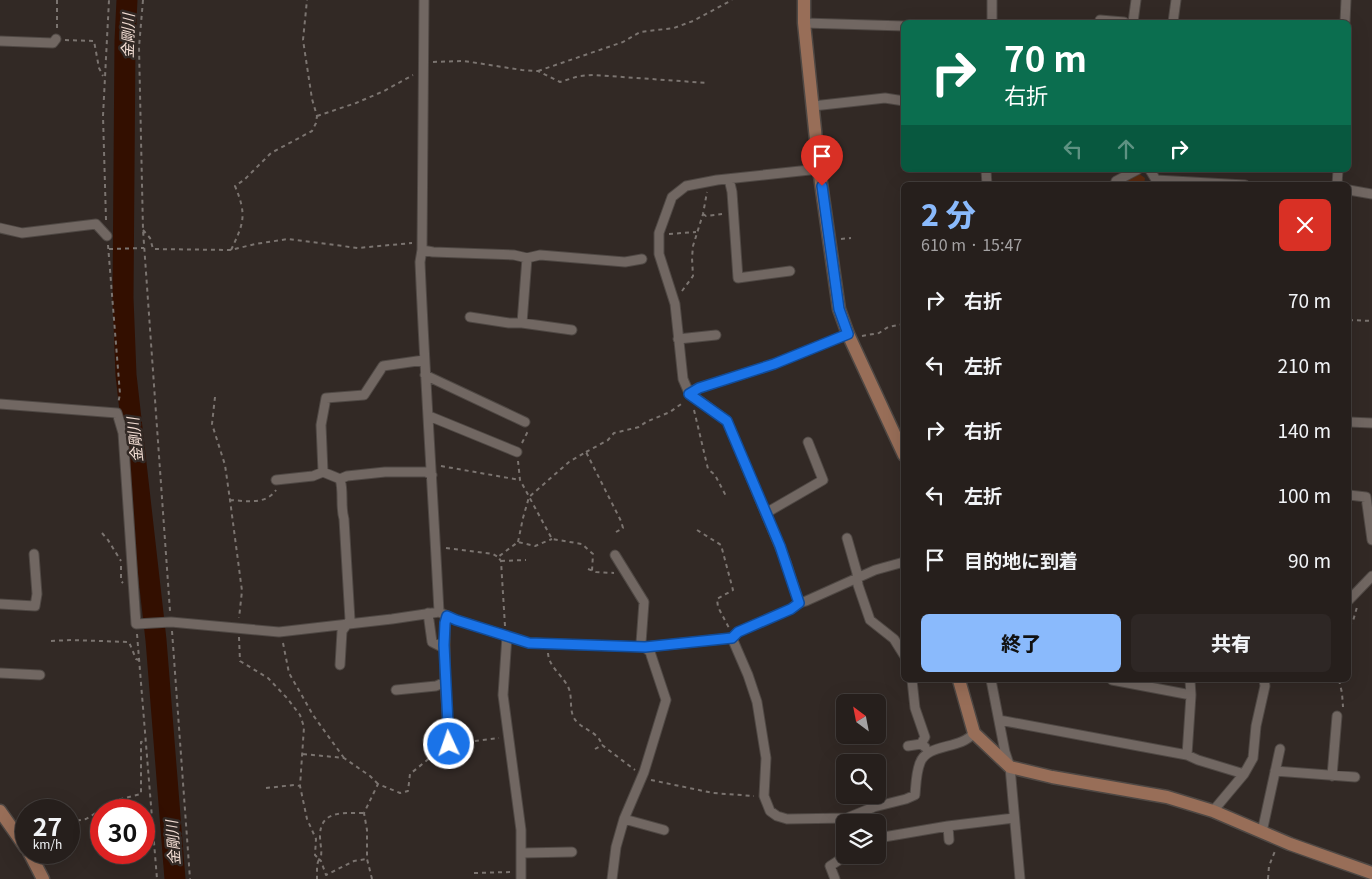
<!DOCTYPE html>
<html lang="ja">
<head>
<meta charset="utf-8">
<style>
  body { margin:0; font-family:Georgia,"Noto Sans JP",serif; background:#2e2725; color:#f1f3f6; height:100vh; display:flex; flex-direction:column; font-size:19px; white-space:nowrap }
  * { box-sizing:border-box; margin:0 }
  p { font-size:16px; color:#a4a2a3 }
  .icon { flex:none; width:28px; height:28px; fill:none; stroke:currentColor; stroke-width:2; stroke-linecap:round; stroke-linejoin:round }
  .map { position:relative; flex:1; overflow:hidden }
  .drawer { position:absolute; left:901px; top:182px; width:450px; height:500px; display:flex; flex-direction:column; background:#261f1c; border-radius:8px; box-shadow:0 5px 20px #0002,0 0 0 1px #423d3b }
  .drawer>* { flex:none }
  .guide { position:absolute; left:901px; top:20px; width:450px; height:152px; border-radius:8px; box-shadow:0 5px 20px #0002,0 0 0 1px #423d3b; background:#0b6e4f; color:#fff; overflow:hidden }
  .needle { width:32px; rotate:328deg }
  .controls { position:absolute; left:836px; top:694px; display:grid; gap:10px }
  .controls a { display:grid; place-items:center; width:50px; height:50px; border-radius:8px; background:#261f1c; box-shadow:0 5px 20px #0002,0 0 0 1px #423d3b; font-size:25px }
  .speed { position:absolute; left:15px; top:799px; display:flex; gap:10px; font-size:25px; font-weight:700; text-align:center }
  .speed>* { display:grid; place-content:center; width:65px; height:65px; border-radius:50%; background:#261f1c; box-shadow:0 5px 20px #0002,0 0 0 1px #423d3b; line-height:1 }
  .speed small { font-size:12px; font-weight:400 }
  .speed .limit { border:8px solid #d22; background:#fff; color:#111 }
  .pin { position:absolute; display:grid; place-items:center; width:42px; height:42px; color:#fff; margin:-51px -21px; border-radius:50% 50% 50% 0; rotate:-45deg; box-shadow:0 0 5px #0007 }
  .pin .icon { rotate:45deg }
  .me { position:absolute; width:55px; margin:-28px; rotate:357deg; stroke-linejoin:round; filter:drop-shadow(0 0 4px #0008) }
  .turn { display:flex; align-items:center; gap:18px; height:105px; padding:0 20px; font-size:22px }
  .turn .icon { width:65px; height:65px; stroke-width:2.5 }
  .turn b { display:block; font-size:35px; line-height:42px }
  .lanes { display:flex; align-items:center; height:48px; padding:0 20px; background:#0003; justify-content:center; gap:25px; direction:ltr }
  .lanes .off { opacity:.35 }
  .round { display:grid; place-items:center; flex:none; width:52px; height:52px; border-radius:8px; background:#2e2725 }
  .summary { display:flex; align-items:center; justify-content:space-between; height:85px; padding:0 20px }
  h1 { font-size:30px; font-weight:800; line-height:38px; color:#8abafc }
  .primary-button { display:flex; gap:10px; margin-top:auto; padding:10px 20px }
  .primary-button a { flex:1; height:58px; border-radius:8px; background:#8abafc; color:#111; font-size:20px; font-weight:800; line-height:58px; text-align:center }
  .primary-button a+a { background:#2e2725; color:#f1f3f6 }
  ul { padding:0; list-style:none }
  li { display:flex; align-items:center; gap:15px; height:65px; padding:0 20px }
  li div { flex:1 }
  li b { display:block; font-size:19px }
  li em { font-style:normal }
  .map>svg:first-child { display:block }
  .green { fill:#5d2c11 }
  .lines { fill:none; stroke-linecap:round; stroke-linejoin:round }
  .river { stroke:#330f00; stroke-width:21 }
  .street-casing { stroke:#4f4844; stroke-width:11 }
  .secondary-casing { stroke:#4f4844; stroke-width:15 }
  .path { stroke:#7b7470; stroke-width:2; stroke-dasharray:4 4; stroke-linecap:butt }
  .street { stroke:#716762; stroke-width:9 }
  .secondary { stroke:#986e58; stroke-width:12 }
  .route-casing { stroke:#114b97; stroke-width:12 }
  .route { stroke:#1a73e8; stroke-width:9 }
  .labels { text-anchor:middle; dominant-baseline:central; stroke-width:5; stroke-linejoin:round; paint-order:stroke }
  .water-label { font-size:15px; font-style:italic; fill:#f5dfd5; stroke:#322925 }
</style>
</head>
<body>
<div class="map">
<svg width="1372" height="879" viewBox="0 0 1372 879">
  <rect width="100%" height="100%" fill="#322925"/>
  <!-- green -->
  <path class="green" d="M 1138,173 L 1145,178 L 1144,185 L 1120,185 Z"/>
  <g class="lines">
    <!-- river -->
    <path class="river" d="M 127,0 L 125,41 L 123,298 L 126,375 L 156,640 L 175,879"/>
    <defs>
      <path id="street" d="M 424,0 L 422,250 L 420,262 C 425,379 433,495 439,612
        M 1100,20 L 1124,22
        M 992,22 L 992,0
        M 1133,22 L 1136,0
        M 1173,22 L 1176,0
        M 1345,22 L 1346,0
        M 804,23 L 904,26
        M 0,41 L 53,43 L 56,39
        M 813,106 L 885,98 L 904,101
        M 986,170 L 987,185
        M 1150,170 L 1156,180 L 1245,185
        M 729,179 L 732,192 L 738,278 L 790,271
        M 1115,185 L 1116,181 L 1137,170
        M 1337,185 L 1338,170
        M 1349,190 L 1372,194
        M 0,228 L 22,233 L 96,224 L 107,236
        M 422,250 L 433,252 L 514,255 L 527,258 L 540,255 L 625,262 L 642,259
        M 527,258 L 522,323 L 572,330
        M 470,317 L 509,323 L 522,323
        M 678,339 L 716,335
        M 425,375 L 525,422
        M 689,393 L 699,388 L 774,364 L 848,334
        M 0,404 L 117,413 L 123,433 L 136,624 L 171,622 L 279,632 L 392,619 L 439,612 L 456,620 L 529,643 L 645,647 L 732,638 L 738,632 L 791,609 L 799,603 L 806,601 L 875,570 L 904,562
        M 429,416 L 517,452
        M 1349,422 L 1372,423
        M 323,472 L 321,425 L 326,398 L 364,395 L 383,366 L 424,360
        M 340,479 L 347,476 L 385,472 L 426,472 L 432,475
        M 276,480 L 313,476 L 323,472 L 340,479 C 344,492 340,506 344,519 L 350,620 L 342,631 L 340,665
        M 1349,495 L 1366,497 L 1372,540
        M 766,513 L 823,480 L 808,442
        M 847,538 L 857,573 L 858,585 L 870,620 L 894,639 L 904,655
        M 1349,600 L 1372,576
        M 799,603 L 786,562 L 727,421 L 689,393 L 683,379 L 675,304 L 659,254 L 659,233 L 672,197 L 686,186 L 717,180 L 819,169
        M 0,604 L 35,606 L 37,594 L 34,554
        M 428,613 L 432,642 L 440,646 L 444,645
        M 507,636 L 503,695 L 521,830 L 521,879
        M 732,638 L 748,675 L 757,702 L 766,758 L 764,796 L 770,811 L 777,816 L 787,819 L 847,818 L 874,807 L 906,799 L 915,795 C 916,784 916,773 920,763 C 927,743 960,750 974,733
        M 0,673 L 40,675
        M 912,680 L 915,708 L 925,737 L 921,744
        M 991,680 L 1005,752 L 1010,767 L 1020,879
        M 1112,680 L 1191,695 L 1190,680
        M 445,682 L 445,623 L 447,616
        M 396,690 L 436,686 L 445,682 L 449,744 L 454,761
        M 999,720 L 1187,755 L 1198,760 L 1244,774
        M 908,746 L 921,744 L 925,747
        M 1187,755 L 1191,695
        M 1275,771 L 1355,777
        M 1332,776 L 1337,716
        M 1213,811 L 1244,774 L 1253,758 L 1256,726 L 1265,686 L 1264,680
        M 624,819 L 664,830
        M 948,826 L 949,840
        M 1262,832 L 1280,749
        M 878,838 L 948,826 L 1014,818
        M 522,853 L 572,852
        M 612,879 L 616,847 L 624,819 L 644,772 L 666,700 L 650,652 L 641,643 L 644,602 L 615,555
        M 835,879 L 830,866 L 847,855"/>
      <path id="secondary" d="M 804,0 L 804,23 L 819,169 L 839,309 L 848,334 L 904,455
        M 959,680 L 974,733 L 1010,767 L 1052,777 L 1167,797 L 1213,811 L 1290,844 L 1372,873
        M 0,811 L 26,848
        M 29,852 L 43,879"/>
    </defs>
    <!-- street casing -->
    <use href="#street" class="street-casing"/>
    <!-- secondary casing -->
    <use href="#secondary" class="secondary-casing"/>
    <!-- path -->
    <path class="path" d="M 143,0 L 139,47 L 143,230 L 170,611
      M 57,28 L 57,0
      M 65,40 L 94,41 L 99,68 L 103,76
      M 433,62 L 464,61 L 522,70 L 538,71 L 560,82 L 579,76 L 594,75 L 708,83
      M 538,71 L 623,42 L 640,32 L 674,28 L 693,21 L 732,0
      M 317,116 L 356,103 L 384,91 L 413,75
      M 703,214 L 706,216 L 722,214
      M 106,220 L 103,116 L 109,0
      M 143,230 L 150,238 L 153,249 L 231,250 L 255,244 L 288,239 L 358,248 L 412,243
      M 669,234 L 696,232
      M 841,239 L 851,238
      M 108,245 L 120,394 L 118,404
      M 109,249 L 144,248
      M 231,250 C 244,223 247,215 235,186 L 244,180 L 271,153 L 312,131 L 316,123 L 317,116 L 312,99 L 303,40 L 307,0
      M 682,291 L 693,276 L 692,258 L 693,246 L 703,214 L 707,192
      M 1349,320 L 1372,321
      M 862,336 L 879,333 L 888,327 L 904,324
      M 215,397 L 212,424 L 225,465 L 230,500 L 242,591 L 239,618
      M 694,410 L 708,469 L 715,475 L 727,498
      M 522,443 L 528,431
      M 586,452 L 608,440 L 614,433 L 639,427 L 646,422 L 670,412 L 684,402
      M 518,461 L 520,480 L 552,539 L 582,544 L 593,554 L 592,571
      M 441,466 L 520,480
      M 230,500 C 246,501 266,505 276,490
      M 697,530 L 721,545 L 733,590 L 717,599 L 718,607 L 729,628
      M 102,533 L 108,540 L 121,561
      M 518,542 L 523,518 L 529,497 L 569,462 L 586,452 L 621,521 L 623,528 L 616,532
      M 446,548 L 493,554 L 498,557
      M 501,561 L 526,560
      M 121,566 L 121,581 L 123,583
      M 588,569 L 596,572 L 614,573
      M 505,626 L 501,561 L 498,557 L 518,542 L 535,546 L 552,539
      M 1349,626 L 1353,621 L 1357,607
      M 172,631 L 190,879
      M 137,634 L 157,879
      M 239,637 L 240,661 L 268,678 L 287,698 L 300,715 L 304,727 L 300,786 L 307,819 L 316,839 L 315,855 L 319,859 L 317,865 L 317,879
      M 51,641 L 71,640 L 129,642 L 136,659 L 139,660
      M 283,643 L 289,673 L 313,715 L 344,758
      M 548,653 C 549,668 564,676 569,689 C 573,700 568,713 577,722 C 586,731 598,732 602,745
      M 1339,680 L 1342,693 L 1343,707
      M 459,743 L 499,738
      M 595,749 L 602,745 L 635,770
      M 303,754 L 344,758 L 370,776 L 378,784
      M 651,780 L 713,793 L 754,796
      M 266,788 L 294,785 L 300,786
      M 363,813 C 344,813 320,810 320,836 C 320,843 322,850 321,856 L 319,859 L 321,861 L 326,875 L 354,861 L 367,859
      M 69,822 L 86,819 L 117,800 L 141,794 L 141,742 L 145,741
      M 474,873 L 512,872
      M 372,879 L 367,859 L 367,830 L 364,813 L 378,784 L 400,793 L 408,791 L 410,774 L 441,749
      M 1268,879 L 1269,866 L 1275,851"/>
    <!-- street -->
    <use href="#street" class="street"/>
    <!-- secondary -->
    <use href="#secondary" class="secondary"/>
  </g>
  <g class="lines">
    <defs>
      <path id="route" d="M 449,744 L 444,645 L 445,623 L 447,616 L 456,620 L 529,643 L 645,647 L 732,638 L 738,632 L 791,609 L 799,603 L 780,546 L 727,421 L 689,394 L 699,388 L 774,364 L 848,334 L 839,309 L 822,186"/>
    </defs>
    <!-- route casing -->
    <use href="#route" class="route-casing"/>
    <!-- route -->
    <use href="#route" class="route"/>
  </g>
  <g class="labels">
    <!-- water labels -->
    <g class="water-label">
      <text transform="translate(127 36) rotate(-89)">金剛川</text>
      <text transform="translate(134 440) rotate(-96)">金剛川</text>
      <text transform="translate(172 843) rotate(-94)">金剛川</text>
    </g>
  </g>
</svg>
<div class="controls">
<a><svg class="needle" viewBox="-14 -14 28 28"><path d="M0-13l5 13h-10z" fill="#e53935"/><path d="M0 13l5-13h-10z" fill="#a4a2a3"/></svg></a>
<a><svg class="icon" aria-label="search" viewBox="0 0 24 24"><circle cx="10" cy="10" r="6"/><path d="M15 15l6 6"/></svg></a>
<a><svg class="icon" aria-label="layers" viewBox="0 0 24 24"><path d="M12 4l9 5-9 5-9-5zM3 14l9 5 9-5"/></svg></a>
</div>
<div class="speed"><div>27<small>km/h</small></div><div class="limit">30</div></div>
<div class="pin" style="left:822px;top:186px;background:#d93025"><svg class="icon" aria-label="arrive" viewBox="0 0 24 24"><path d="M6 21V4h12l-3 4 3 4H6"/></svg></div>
<svg class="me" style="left:449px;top:744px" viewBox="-20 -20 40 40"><circle r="17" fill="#1a73e8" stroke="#fff" stroke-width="3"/><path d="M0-11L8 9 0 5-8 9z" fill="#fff"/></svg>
<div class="guide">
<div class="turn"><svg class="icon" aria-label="right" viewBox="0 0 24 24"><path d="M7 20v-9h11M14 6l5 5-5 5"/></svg><div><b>70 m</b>右折</div></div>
<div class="lanes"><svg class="icon off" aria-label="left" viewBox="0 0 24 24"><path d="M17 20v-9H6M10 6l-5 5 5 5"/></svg><svg class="icon off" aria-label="ahead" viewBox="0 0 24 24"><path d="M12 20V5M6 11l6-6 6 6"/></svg><svg class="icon" aria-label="right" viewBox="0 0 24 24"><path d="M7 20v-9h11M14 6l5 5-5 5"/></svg></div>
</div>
<section class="drawer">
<div class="summary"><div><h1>2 分</h1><p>610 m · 15:47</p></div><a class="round" style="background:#d93025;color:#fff"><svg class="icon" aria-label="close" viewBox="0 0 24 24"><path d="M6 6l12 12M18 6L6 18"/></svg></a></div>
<ul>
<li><svg class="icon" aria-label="right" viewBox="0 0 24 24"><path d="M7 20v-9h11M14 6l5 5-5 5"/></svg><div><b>右折</b></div><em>70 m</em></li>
<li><svg class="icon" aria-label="left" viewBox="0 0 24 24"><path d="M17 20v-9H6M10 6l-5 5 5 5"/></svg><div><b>左折</b></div><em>210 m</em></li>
<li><svg class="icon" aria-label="right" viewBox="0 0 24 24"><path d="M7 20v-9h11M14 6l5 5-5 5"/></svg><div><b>右折</b></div><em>140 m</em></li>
<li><svg class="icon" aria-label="left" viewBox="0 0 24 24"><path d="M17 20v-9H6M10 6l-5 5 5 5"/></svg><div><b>左折</b></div><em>100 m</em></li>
<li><svg class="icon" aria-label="arrive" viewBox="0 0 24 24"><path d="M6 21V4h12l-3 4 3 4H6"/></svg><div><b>目的地に到着</b></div><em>90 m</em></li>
</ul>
<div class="primary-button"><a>終了</a><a>共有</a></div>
</section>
</div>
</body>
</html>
